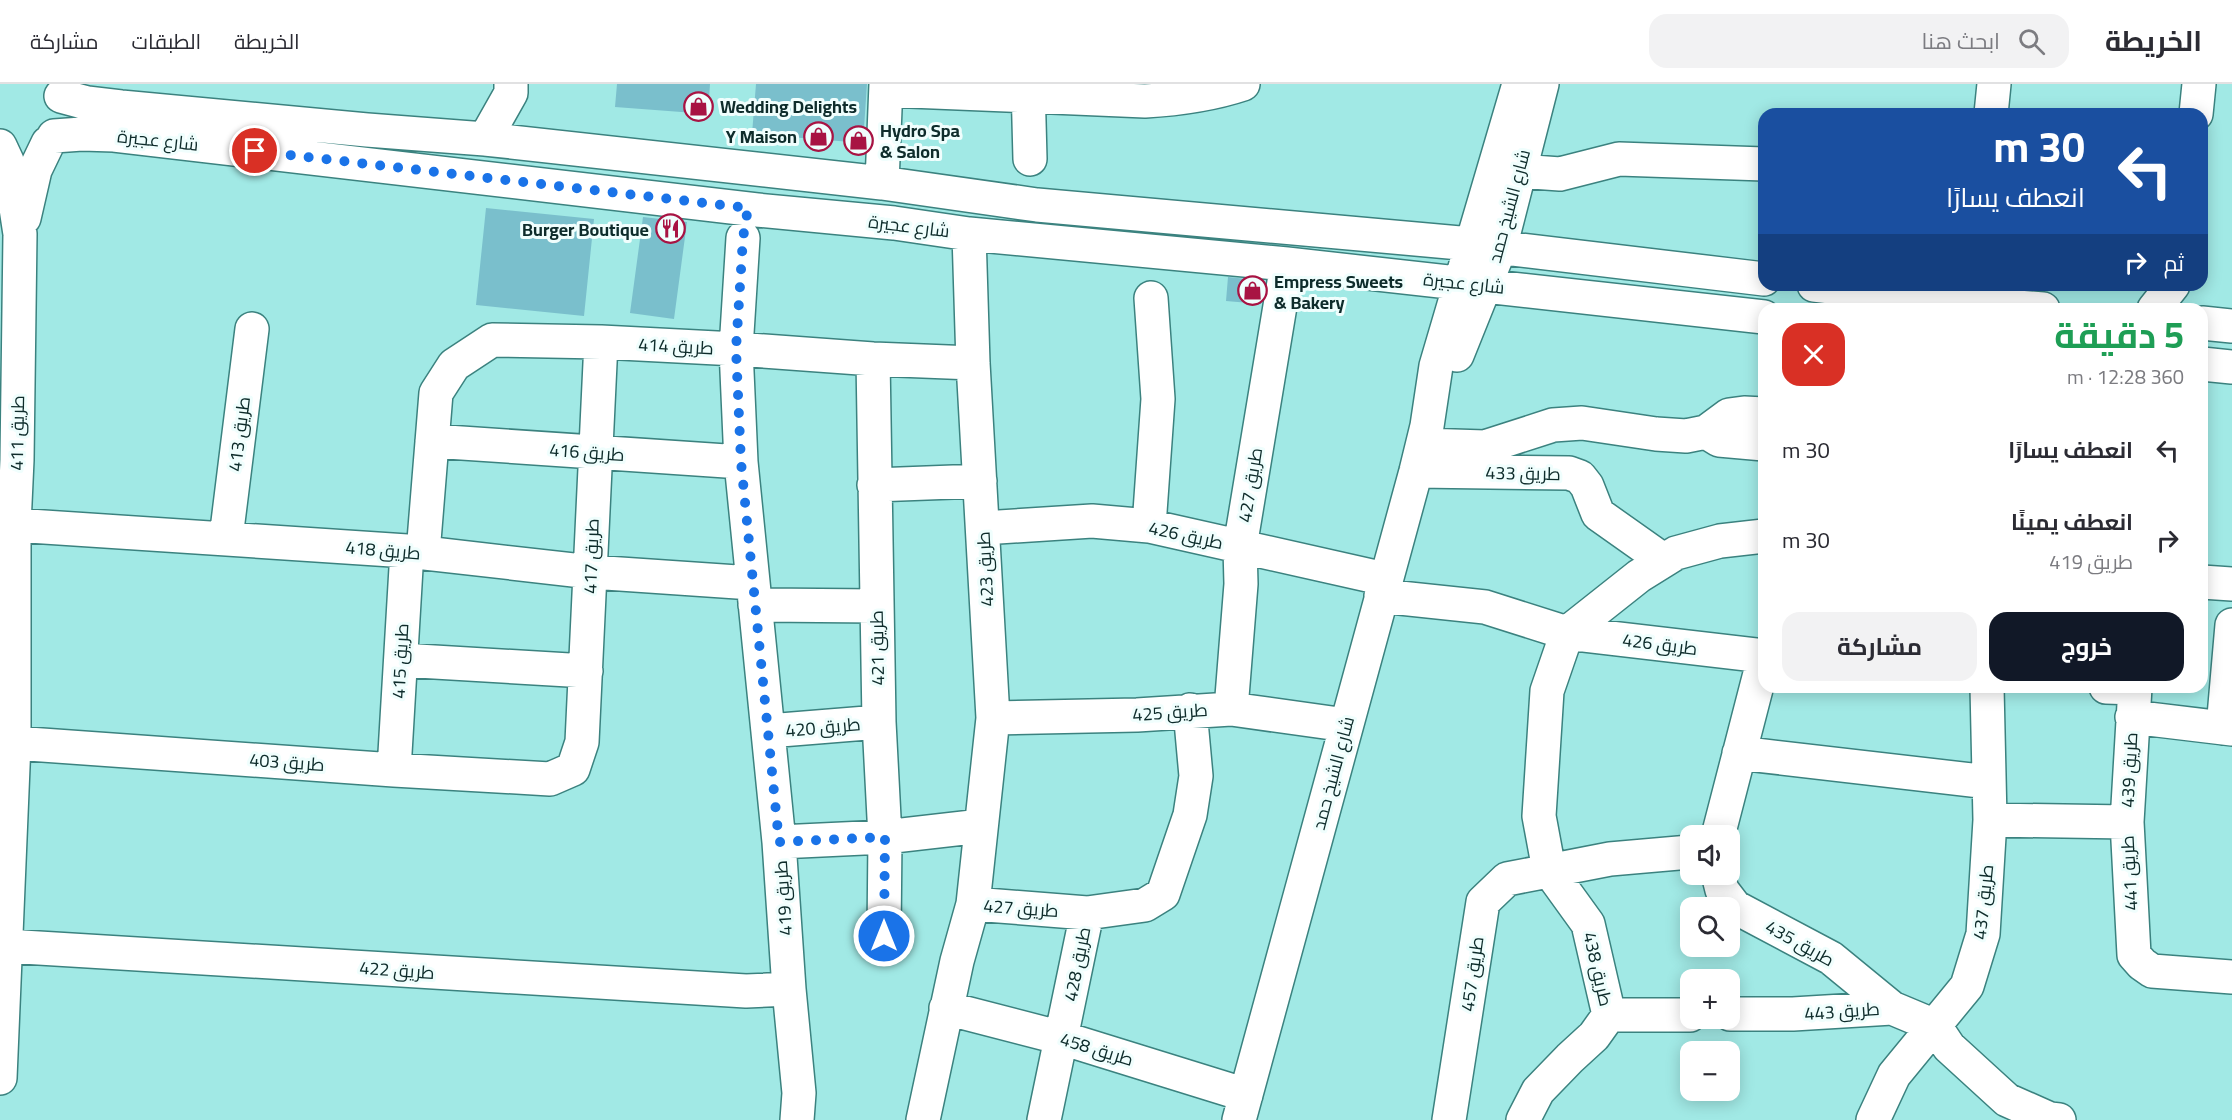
<!DOCTYPE html>
<html lang="ar">
<head>
<meta charset="utf-8">
<style>
  body { margin:0; font-family:Georgia,Cairo,serif; background:#f2f2f3; color:#2b2b33; direction:rtl; height:100vh; display:flex; flex-direction:column; font-size:22px; white-space:nowrap }
  * { box-sizing:border-box; margin:0 }
  p { font-size:20px; color:#7c7c81 }
  .icon { flex:none; width:33px; height:33px; fill:none; stroke:currentColor; stroke-width:2; stroke-linecap:round; stroke-linejoin:round }
  .map { position:relative; flex:1; overflow:hidden; direction:ltr }
  .sheet { position:absolute; left:1758px; top:219px; width:450px; height:390px; display:flex; flex-direction:column; background:#fff; border-radius:18px; box-shadow:0 3px 15px #0003; direction:rtl }
  .sheet>* { flex:none }
  .top-card { position:absolute; left:1758px; top:24px; width:450px; height:183px; border-radius:18px; box-shadow:0 3px 15px #0003; direction:rtl; background:#1a4fa0; color:#fff; overflow:hidden }
  .buttons { position:absolute; left:1680px; top:741px; display:grid; gap:12px }
  .buttons a { display:grid; place-items:center; width:60px; height:60px; border-radius:12px; background:#fff; box-shadow:0 3px 15px #0003; font-size:30px }
  .pin { position:absolute; display:grid; place-items:center; width:51px; height:51px; color:#fff; margin:-26px; border:3px solid #fff; border-radius:50%; box-shadow:0 2px 6px #0007 }
  .me { position:absolute; width:66px; margin:-33px; rotate:0deg; stroke-linejoin:round; filter:drop-shadow(0 0 4px #0008) }
  .turn { display:flex; align-items:center; gap:21px; height:126px; padding:0 24px; font-size:27px }
  .turn .icon { width:78px; height:78px; stroke-width:2.5 }
  .turn b { display:block; font-size:42px; line-height:51px }
  .then { display:flex; align-items:center; height:57px; padding:0 24px; background:#0003; gap:12px; font-size:22px }
  .round { display:grid; place-items:center; flex:none; width:63px; height:63px; border-radius:18px; background:#f2f2f3 }
  .overview { display:flex; align-items:center; justify-content:space-between; height:102px; padding:0 24px }
  h1 { font-size:36px; font-weight:700; line-height:45px; color:#1e9e55 }
  .primary-button { display:flex; gap:12px; margin-top:auto; padding:12px 24px }
  .primary-button a { flex:1; height:69px; border-radius:18px; background:#111827; color:#fff; font-size:24px; font-weight:700; line-height:69px; text-align:center }
  .primary-button a+a { background:#f2f2f3; color:#2b2b33 }
  ul { padding:0; list-style:none }
  li { display:flex; align-items:center; gap:18px; height:90px; padding:0 24px }
  li div { flex:1 }
  li b { display:block; font-size:22px }
  li em { font-style:normal }
  header { display:flex; align-items:center; gap:36px; box-sizing:border-box; height:84px; padding:0 30px; background:#fff; border-bottom:2px solid #e1e1e2 }
  header strong { font-size:28px }
  nav { display:flex; gap:33px; margin-inline-start:auto; font-size:21px }
  .search { width:420px; height:54px; background:#f2f2f3; display:flex; align-items:center; gap:15px; box-sizing:border-box; padding:0 21px; border-radius:18px; color:#7c7c81; font-size:22px }
  .map>svg:first-child { display:block }
  .building { fill:#7abfcc }
  .lines { fill:none; stroke-linecap:round; stroke-linejoin:round }
  .minor-casing { stroke:#3b827f; stroke-width:36 }
  .minor { stroke:#fff; stroke-width:33 }
  .route { stroke:#1a73e8; stroke-width:10; stroke-dasharray:0 18 }
  .labels { text-anchor:middle; dominant-baseline:central; stroke-width:6; stroke-linejoin:round; paint-order:stroke }
  .poi-label { font-size:18px; font-weight:bold; fill:#0e2c2b; stroke:#f0fefd; text-anchor:start }
  .street-label { font-size:18px; fill:#0e2c2b; stroke:#f0fefd }
</style>
</head>
<body>
<header>
<strong>الخريطة</strong>
<div class="search"><svg class="icon" aria-label="search" viewBox="0 0 24 24"><circle cx="10" cy="10" r="6"/><path d="M15 15l6 6"/></svg>ابحث هنا</div>
<nav><a>الخريطة</a><a>الطبقات</a><a>مشاركة</a></nav>
</header>
<div class="map">
<svg width="2232" height="1036" viewBox="0 0 2232 1036">
  <rect width="100%" height="100%" fill="#a1e9e5"/>
  <!-- building -->
  <path class="building" d="M 617,0 L 710,0 L 708,30 L 615,23 Z
    M 756,0 L 867,0 L 863,59 L 752,50 Z
    M 486,124 L 594,135 L 584,232 L 476,221 Z
    M 643,133 L 687,138 L 674,235 L 630,229 Z
    M 1228,193 L 1265,197 L 1261,220 L 1226,217 Z"/>
  <g class="lines">
    <defs>
      <path id="minor" d="M 1028,0 L 1030,75
        M 886,6 L 1145,17 C 1179,15 1210,11 1243,0
        M 61,12 L 87,19 L 121,23 L 367,46 L 485,55 L 882,99 L 1037,121 L 1471,160 L 1764,195
        M 1991,30 L 1994,0
        M 2196,30 L 2199,0
        M 54,52 L 82,50 L 114,51 L 757,126 L 894,139 L 969,150 L 1287,180 L 1764,233
        M 485,55 L 511,9 L 511,0
        M 0,62 L 7,77 L 12,98 L 20,150 L 17,376 L 14,441 L 14,659 L 0,994
        M 1519,87 L 1560,90 L 1619,75 L 1764,80
        M 882,99 L 886,0
        M 24,134 L 35,86 L 48,59
        M 743,154 L 736,265 L 741,378 L 779,758 L 789,905 L 799,1009 L 797,1036
        M 1814,201 L 1965,219 L 2043,225
        M 2154,225 L 2173,201
        M 2202,239 L 2232,242
        M 1457,271 L 1500,164 L 1542,0
        M 873,275 L 879,638 L 885,753 L 884,852
        M 2202,280 L 2232,283
        M 1706,348 L 1719,356 L 1764,360
        M 432,357 L 741,378
        M 1423,361 L 1485,363 L 1553,341 L 1582,339 L 1656,350 L 1686,352 L 1706,348 L 1729,331 L 1744,329 L 1764,330
        M 1416,387 L 1569,389 L 1580,393 L 1587,402 L 1598,430 L 1663,476
        M 874,401 L 980,397
        M 14,441 L 407,467 L 591,488 L 752,499
        M 1149,442 L 1158,315 L 1151,214
        M 983,444 L 1092,437 L 1149,442 L 1385,495
        M 226,454 L 252,245
        M 423,469 L 436,309 L 454,281 L 492,256 L 601,258 L 736,265 L 873,275 L 973,279
        M 2202,498 L 2232,500
        M 1381,512 L 1485,523 L 1567,549 L 1764,572
        M 755,521 L 877,522
        M 401,576 L 586,587
        M 2106,603 L 2135,604
        M 1231,625 L 1241,500 L 1240,463 L 1287,180
        M 2132,633 L 2232,645
        M 993,634 L 1137,631 L 1231,625 L 1346,641
        M 2223,644 L 2232,541
        M 768,647 L 879,638
        M 0,656 L 14,659 L 394,686 L 550,695 L 573,685 L 582,658 L 601,258
        M 1739,669 L 1989,698
        M 394,686 L 407,467
        M 1990,736 L 2127,738 L 2134,871 L 2142,880 L 2152,887 L 2232,893
        M 2127,738 L 2135,603
        M 1718,752 L 1764,574
        M 779,758 L 885,753 L 981,742
        M 1718,790 L 1722,806 L 1735,823 L 1831,874 L 1892,924
        M 973,820 L 1087,829 L 1145,821 L 1163,810 L 1190,731 L 1196,692 L 1190,626
        M 6,862 L 746,907 L 789,905
        M 946,924 L 1062,954 L 1246,1011
        M 1730,930 L 1793,930 L 1892,924 L 1935,942 L 1949,963 L 2007,1016 L 2050,1035 L 2059,1036
        M 1609,931 L 1690,931
        M 923,1036 L 957,877 L 973,820 L 993,634 L 973,279 L 969,150
        M 1044,1036 L 1087,829
        M 1239,1036 L 1416,387 L 1427,342 L 1436,282 L 1519,0
        M 1449,1036 L 1483,818 L 1507,795 L 1610,775 L 1690,768
        M 1523,1036 L 1538,1007 L 1570,974 L 1594,952 L 1609,931 L 1588,840 L 1549,786 L 1539,732 L 1547,607 L 1567,549 L 1639,492 L 1676,469 L 1720,457 L 1764,452
        M 1873,1036 L 1894,991 L 1967,902 L 1983,850 L 1990,736 L 1987,603"/>
    </defs>
    <!-- minor casing -->
    <use href="#minor" class="minor-casing"/>
    <!-- minor -->
    <use href="#minor" class="minor"/>
  </g>
  <g class="lines">
    <!-- route -->
    <path class="route" d="M 255,67 L 748,124 L 743,154 L 736,265 L 741,378 L 779,758 L 885,753 L 884,852"/>
  </g>
  <!-- icons -->
  <defs>
    <symbol id="shop-ring" viewBox="-11 -11 22 22"><circle r="9.5" fill="#f0fefd" stroke="#a81343" stroke-width="1.5"/><path d="M-5-2.5h2.3a2.7 3.5 0 0 1 5.4 0H5L5.5 6h-11ZM-1.5-2.5h3a1.5 2.3 0 0 0-3 0Z" fill="#a81343"/></symbol>
    <symbol id="restaurant-ring" viewBox="-11 -11 22 22"><circle r="9.5" fill="#f0fefd" stroke="#a81343" stroke-width="1.5"/><path d="M-5-6h1v4h1v-4h1v4h1v-4h1v5L-1.5 .5V6h-2V.5L-5-1ZM5-6V6H3V1.5H1.5Q1.5-4 5-6Z" fill="#a81343"/></symbol>
  </defs>
  <g fill-rule="evenodd">
    <use href="#shop-ring" x="682" y="6" width="33" height="33"/>
    <use href="#shop-ring" x="802" y="36" width="33" height="33"/>
    <use href="#shop-ring" x="842" y="40" width="33" height="33"/>
    <use href="#restaurant-ring" x="654" y="128" width="33" height="33"/>
    <use href="#shop-ring" x="1236" y="190" width="33" height="33"/>
  </g>
  <g class="labels">
    <!-- poi labels -->
    <g class="poi-label">
      <text x="720" y="22">Wedding Delights</text>
      <text x="880" y="46">Hydro Spa<tspan x="880" dy="21">&amp; Salon</tspan></text>
      <text x="797" y="52" text-anchor="end">Y Maison</text>
      <text x="649" y="145" text-anchor="end">Burger Boutique</text>
      <text x="1274" y="197">Empress Sweets<tspan x="1274" dy="21">&amp; Bakery</tspan></text>
    </g>
    <!-- street labels -->
    <g class="street-label">
      <text transform="translate(158 56) rotate(6)">شارع عجيرة</text>
      <text transform="translate(1509 122) rotate(-75)">شارع الشيخ حمد</text>
      <text transform="translate(909 142) rotate(7)">شارع عجيرة</text>
      <text transform="translate(1464 199) rotate(6)">شارع عجيرة</text>
      <text transform="translate(676 262) rotate(3)">طريق 414</text>
      <text transform="translate(17 349) rotate(-89)">طريق 411</text>
      <text transform="translate(239 350) rotate(-83)">طريق 413</text>
      <text transform="translate(587 368) rotate(4)">طريق 416</text>
      <text transform="translate(1523 389) rotate(1)">طريق 433</text>
      <text transform="translate(1250 401) rotate(-81)">طريق 427</text>
      <text transform="translate(1186 451) rotate(12)">طريق 426</text>
      <text transform="translate(383 466) rotate(5)">طريق 418</text>
      <text transform="translate(591 472) rotate(-88)">طريق 417</text>
      <text transform="translate(985 485) rotate(-93)">طريق 423</text>
      <text transform="translate(1660 560) rotate(7)">طريق 426</text>
      <text transform="translate(877 564) rotate(-91)">طريق 421</text>
      <text transform="translate(400 577) rotate(-87)">طريق 415</text>
      <text transform="translate(1170 628) rotate(-4)">طريق 425</text>
      <text transform="translate(823 643) rotate(-5)">طريق 420</text>
      <text transform="translate(287 678) rotate(4)">طريق 403</text>
      <text transform="translate(2129 686) rotate(-87)">طريق 439</text>
      <text transform="translate(1333 689) rotate(-75)">شارع الشيخ حمد</text>
      <text transform="translate(2129 789) rotate(-93)">طريق 441</text>
      <text transform="translate(783 814) rotate(-94)">طريق 419</text>
      <text transform="translate(1983 818) rotate(-84)">طريق 437</text>
      <text transform="translate(1021 824) rotate(4)">طريق 427</text>
      <text transform="translate(1800 859) rotate(29)">طريق 435</text>
      <text transform="translate(1077 880) rotate(-79)">طريق 428</text>
      <text transform="translate(1598 885) rotate(77)">طريق 438</text>
      <text transform="translate(397 886) rotate(4)">طريق 422</text>
      <text transform="translate(1472 890) rotate(-82)">طريق 457</text>
      <text transform="translate(1842 927) rotate(-4)">طريق 443</text>
      <text transform="translate(1097 965) rotate(17)">طريق 458</text>
    </g>
  </g>
</svg>
<div class="buttons">
<a><svg class="icon" aria-label="sound" viewBox="0 0 24 24"><path d="M4 9h4l5-4v14l-5-4H4zM17 9q2 3 0 6"/></svg></a>
<a><svg class="icon" aria-label="search" viewBox="0 0 24 24"><circle cx="10" cy="10" r="6"/><path d="M15 15l6 6"/></svg></a>
<a>+</a>
<a>−</a>
</div>
<div class="pin" style="left:255px;top:67px;background:#d93025"><svg class="icon" aria-label="arrive" viewBox="0 0 24 24"><path d="M6 21V4h12l-3 4 3 4H6"/></svg></div>
<svg class="me" style="left:884px;top:852px" viewBox="-20 -20 40 40"><circle r="17" fill="#1a73e8" stroke="#fff" stroke-width="3"/><path d="M0-11L8 9 0 5-8 9z" fill="#fff"/></svg>
<div class="top-card">
<div class="turn"><svg class="icon" aria-label="left" viewBox="0 0 24 24"><path d="M17 20v-9H6M10 6l-5 5 5 5"/></svg><div><b>30 m</b>انعطف يسارًا</div></div>
<div class="then">ثم<svg class="icon" aria-label="right" viewBox="0 0 24 24"><path d="M7 20v-9h11M14 6l5 5-5 5"/></svg></div>
</div>
<section class="sheet">
<div class="overview"><div><h1>5 دقيقة</h1><p>360 m · 12:28</p></div><a class="round" style="background:#d93025;color:#fff"><svg class="icon" aria-label="close" viewBox="0 0 24 24"><path d="M6 6l12 12M18 6L6 18"/></svg></a></div>
<ul>
<li><svg class="icon" aria-label="left" viewBox="0 0 24 24"><path d="M17 20v-9H6M10 6l-5 5 5 5"/></svg><div><b>انعطف يسارًا</b></div><em>30 m</em></li>
<li><svg class="icon" aria-label="right" viewBox="0 0 24 24"><path d="M7 20v-9h11M14 6l5 5-5 5"/></svg><div><b>انعطف يمينًا</b><p>طريق 419</p></div><em>30 m</em></li>
</ul>
<div class="primary-button"><a>خروج</a><a>مشاركة</a></div>
</section>
</div>
</body>
</html>
